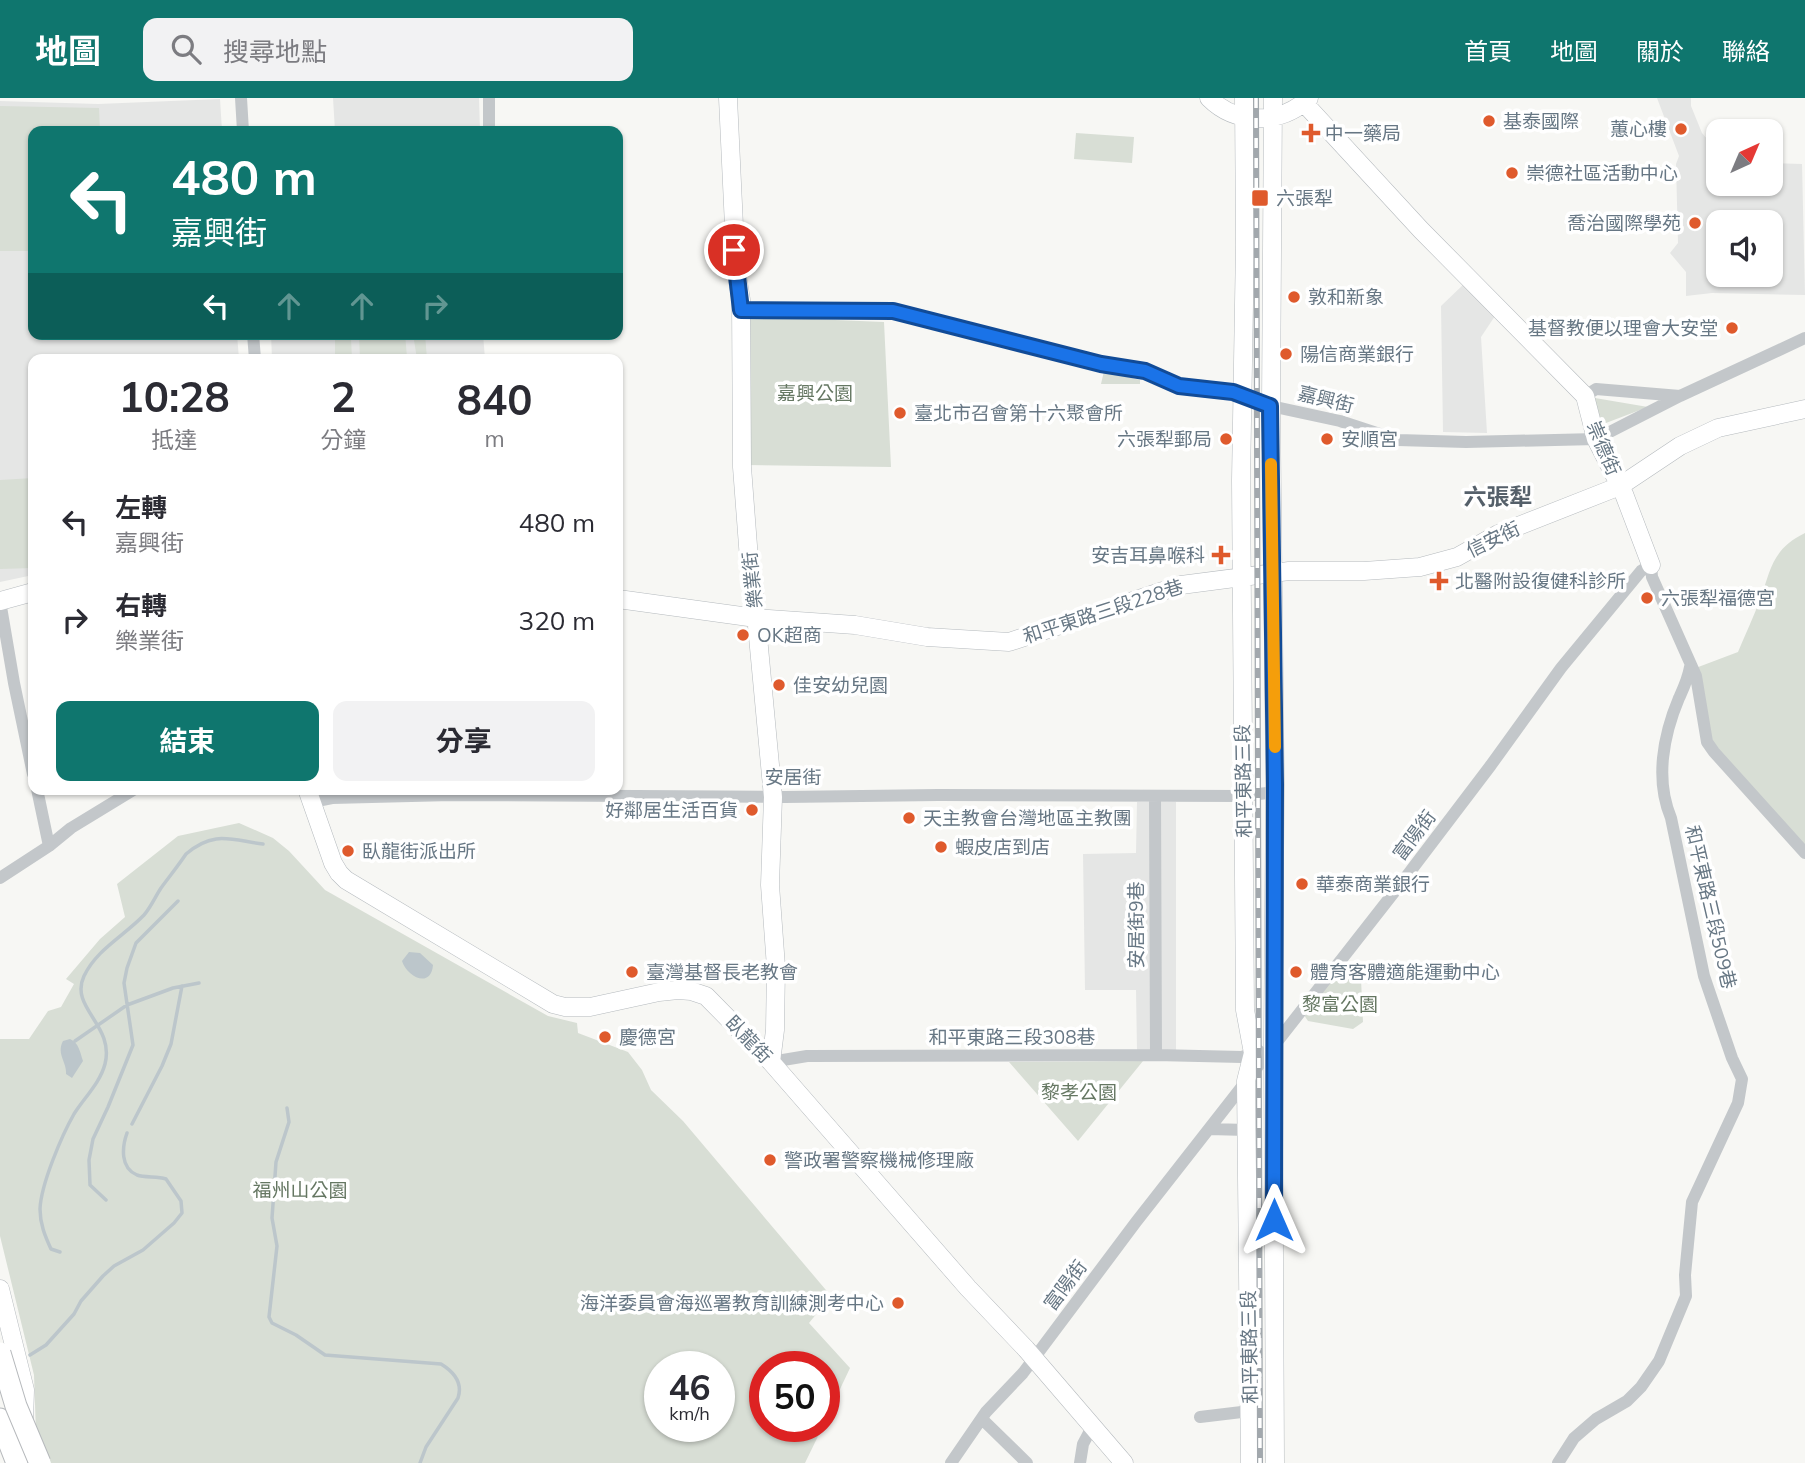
<!DOCTYPE html>
<html lang="zh-TW">
<head>
<meta charset="utf-8">
<style>
  body { margin:0; font-family:Mulish,"Noto Sans TC",sans-serif; background:#f2f2f3; color:#2b2b33; height:100vh; display:flex; flex-direction:column; font-size:26px; white-space:nowrap }
  * { box-sizing:border-box; margin:0 }
  p { font-size:23px; color:#7c7c81 }
  .icon { flex:none; width:38px; height:38px; fill:none; stroke:currentColor; stroke-width:2; stroke-linecap:round; stroke-linejoin:round }
  .map { position:relative; flex:1; overflow:hidden }
  .panel { position:absolute; left:28px; top:256px; width:595px; height:441px; display:flex; flex-direction:column; background:#fff; border-radius:14px; box-shadow:0 2px 5px #0004 }
  .panel>* { flex:none }
  .hud { position:absolute; left:28px; top:28px; width:595px; height:214px; border-radius:14px; box-shadow:0 2px 5px #0004; background:#0f766e; color:#fff; overflow:hidden }
  .needle { width:46px; rotate:44deg }
  .tools { position:absolute; left:1706px; top:21px; display:grid; gap:14px }
  .tools a { display:grid; place-items:center; width:77px; height:77px; border-radius:14px; background:#fff; box-shadow:0 2px 5px #0004; font-size:35px }
  .speed { position:absolute; left:644px; top:1253px; display:flex; gap:14px; font-size:35px; font-weight:700; text-align:center }
  .speed>* { display:grid; place-content:center; width:91px; height:91px; border-radius:50%; background:#fff; box-shadow:0 2px 5px #0004; line-height:1 }
  .speed small { font-size:18px; font-weight:400 }
  .speed .limit { border:10px solid #d22; background:#fff; color:#111 }
  .pin { position:absolute; display:grid; place-items:center; width:60px; height:60px; color:#fff; margin:-30px; border:4px solid #fff; border-radius:50%; box-shadow:0 2px 7px #0007 }
  .me { position:absolute; width:77px; margin:-38px; rotate:0deg; stroke-linejoin:round; filter:drop-shadow(0 0 5px #0008) }
  .turn { display:flex; align-items:center; gap:24px; height:147px; padding:0 28px; font-size:32px }
  .turn .icon { width:91px; height:91px; stroke-width:2.5 }
  .turn b { display:block; font-size:49px; line-height:60px }
  .lanes { display:flex; align-items:center; height:66px; padding:0 28px; background:#0003; justify-content:center; gap:35px; direction:ltr }
  .lanes .off { opacity:.35 }
  .eta { display:flex; justify-content:space-evenly; align-items:center; height:119px; text-align:center }
  .eta b { font-size:42px; font-weight:700; line-height:49px }
  .button { display:flex; gap:14px; margin-top:auto; padding:14px 28px }
  .button a { flex:1; height:80px; border-radius:14px; background:#0f766e; color:#fff; font-size:28px; font-weight:700; line-height:80px; text-align:center }
  .button a+a { background:#f2f2f3; color:#2b2b33 }
  ul { padding:0; list-style:none }
  li { display:flex; align-items:center; gap:21px; height:98px; padding:0 28px }
  li div { flex:1 }
  li b { display:block; font-size:26px }
  li em { font-style:normal }
  header { display:flex; align-items:center; gap:42px; box-sizing:border-box; height:98px; padding:0 35px; background:#0f766e; color:#fff }
  header strong { font-size:33px }
  nav { display:flex; gap:38px; margin-inline-start:auto; font-size:24px }
  .search { width:490px; height:63px; background:#f2f2f3; display:flex; align-items:center; gap:18px; box-sizing:border-box; padding:0 24px; border-radius:14px; color:#7c7c81; font-size:26px }
  .map>svg:first-child { display:block }
  .built { fill:#e5e6e5; fill-rule:evenodd }
  .green { fill:#d8ded5; fill-rule:evenodd }
  .water { fill:#bcc6cb }
  .lines { fill:none; stroke-linecap:round; stroke-linejoin:round }
  .stream { stroke:#bcc6cb; stroke-width:3.5 }
  .secondary-casing { stroke:#b5babe; stroke-width:19 }
  .highway-casing { stroke:#b6b9bc; stroke-width:23 }
  .street { stroke:#c3c7ca; stroke-width:12 }
  .secondary { stroke:#fff; stroke-width:18 }
  .highway { stroke:#fff; stroke-width:21 }
  .rail-casing { stroke:#a2a8ad; stroke-width:6 }
  .rail { stroke:#fff; stroke-width:3.5; stroke-dasharray:10; stroke-linecap:butt }
  .highway-bridge-casing { stroke:#b6b9bc; stroke-width:23; stroke-linecap:butt }
  .highway-bridge { stroke:#fff; stroke-width:21 }
  .route-casing { stroke:#114b97; stroke-width:18 }
  .route { stroke:#1a73e8; stroke-width:12 }
  .slow { stroke:#f59e0b; stroke-width:12 }
  .poi-dot { fill:#df5a2c; stroke:#fff; stroke-width:2.5 }
  .labels { text-anchor:middle; dominant-baseline:central; stroke-width:7; stroke-linejoin:round; paint-order:stroke }
  .poi-label { font-size:19px; fill:#677784; stroke:#fff; text-anchor:start }
  .park-label { font-size:19px; fill:#657762; stroke:#fff }
  .street-label { font-size:19px; fill:#677784; stroke:#fff }
  .quarter-label { font-size:23px; font-weight:bold; fill:#55606a; stroke:#fff }
</style>
</head>
<body>
<header>
<strong>地圖</strong>
<div class="search"><svg class="icon" aria-label="search" viewBox="0 0 24 24"><circle cx="10" cy="10" r="6"/><path d="M15 15l6 6"/></svg>搜尋地點</div>
<nav><a>首頁</a><a>地圖</a><a>關於</a><a>聯絡</a></nav>
</header>
<div class="map">
<svg width="1805" height="1365" viewBox="0 0 1805 1365">
  <rect width="100%" height="100%" fill="#f7f7f4"/>
  <!-- built -->
  <path class="built" d="M 333,0 L 479,0 L 480,33 L 335,33 Z
    M 1657,0 L 1691,0 L 1691,8 L 1702,35 L 1708,42 L 1715,63 L 1718,63 L 1718,86 L 1771,86 L 1771,65 L 1802,66 L 1805,197 L 1712,195 L 1686,198 L 1686,174 L 1670,155 L 1678,145 L 1676,66 L 1679,58 ZM 1771,124 L 1771,177 L 1718,177 L 1718,124 Z
    M 220,1 L 222,33 L 33,33 L 33,236 L 237,236 L 239,261 L 33,261 L 33,477 L 0,484 L 0,3 L 98,6 Z
    M 1465,185 L 1495,218 L 1481,239 L 1487,335 L 1443,334 L 1441,208 Z
    M 271,236 L 483,236 L 485,261 L 272,261 Z
    M 1137,704 L 1176,704 L 1176,953 L 1137,952 L 1136,892 L 1085,892 L 1083,756 L 1136,755 Z"/>
  <!-- green -->
  <path class="green" d="M 0,8 L 99,10 L 100,33 L 33,33 L 33,153 L 0,153 Z
    M 1076,35 L 1134,39 L 1132,65 L 1074,61 Z
    M 740,218 L 884,224 L 891,369 L 746,367 Z
    M 335,236 L 353,236 L 351,240 L 352,261 L 335,261 Z
    M 359,236 L 405,236 L 407,259 L 360,261 Z
    M 413,236 L 425,236 L 427,261 L 417,261 Z
    M 1104,273 L 1140,282 L 1140,286 L 1101,286 Z
    M 1589,299 L 1648,309 L 1598,328 Z
    M 33,380 L 33,470 L 0,471 L 0,382 Z
    M 1805,435 L 1805,752 L 1710,643 L 1693,571 L 1738,554 C 1745,537 1753,520 1760,502 C 1771,471 1772,451 1805,435 Z
    M 239,725 L 273,740 L 289,753 L 325,792 L 548,918 L 577,925 L 578,935 L 628,954 L 642,972 L 651,992 L 683,1023 L 831,1198 L 809,1225 L 850,1270 L 824,1325 L 824,1269 L 765,1269 L 765,1328 L 823,1328 L 805,1365 L 51,1365 L 36,1335 L 34,1277 L 0,1138 L 0,941 L 29,941 L 48,913 L 61,909 L 74,886 L 66,881 L 100,841 L 125,819 L 117,786 L 178,738 ZM 660,1269 L 719,1269 L 719,1328 L 660,1328 Z
    M 1343,872 L 1351,872 L 1361,881 L 1363,924 L 1353,931 L 1308,923 L 1304,917 L 1338,873 Z
    M 1143,963 L 1078,1043 L 1009,964 Z"/>
  <!-- water -->
  <path class="water" d="M 409,854 L 420,855 L 433,867 C 431,891 407,879 402,863 Z
    M 70,941 C 79,945 80,954 83,963 L 72,980 L 66,976 C 67,964 56,956 63,943 Z"/>
  <g class="lines">
    <!-- stream -->
    <path class="stream" d="M 75,943 L 127,907 L 173,890 L 199,885
      M 287,1010 L 289,1024 L 276,1064 L 272,1120 L 277,1148 L 269,1219 L 272,1225 L 296,1237 L 325,1257 L 441,1266 C 454,1274 463,1285 458,1300 L 426,1349 L 420,1365
      M 132,1026 L 162,968 L 171,946 L 182,888
      M 106,1102 L 90,1087 L 89,1062 L 93,1041 L 108,1009 L 133,947 L 124,885 L 127,870 L 136,845 L 178,803
      M 60,1154 L 51,1151 C 45,1138 40,1126 40,1111 C 41,1086 62,1037 74,1016 C 84,1000 100,985 105,966 C 115,927 69,910 84,878 C 97,851 124,838 144,817 C 151,809 155,799 161,790 C 169,779 178,768 186,756 C 214,732 231,742 263,746
      M 30,1257 L 46,1247 L 74,1216 L 81,1203 L 103,1178 L 114,1168 L 143,1152 L 174,1125 L 182,1115 L 181,1103 L 166,1081 C 157,1078 145,1080 137,1077 C 120,1070 122,1049 127,1035"/>
    <defs>
      <path id="secondary" d="M 728,0 L 736,171 L 741,202 L 742,369 L 749,461 L 754,496 L 773,699 L 770,787 L 776,869 L 775,932 L 771,964
        M 1209,0 C 1237,28 1282,26 1309,0
        M 1244,0 L 1245,147 L 1241,382 L 1245,912 L 1253,955 L 1246,983 L 1250,1365
        M 1273,0 L 1271,308 L 1275,686 L 1273,947 L 1275,1365
        M 1304,5 L 1421,132 L 1585,298 L 1596,341 L 1624,396 L 1651,467
        M 618,501 L 756,520 L 855,527 L 927,539 L 1009,544 L 1181,487 L 1289,473 L 1364,473 L 1420,469 L 1457,459 L 1498,436 L 1620,388 L 1680,348 L 1718,330 L 1805,311
        M 0,503 L 33,494
        M 307,691 L 333,765 L 339,775 L 346,782 L 553,906 L 565,909 L 590,909 L 659,894 L 678,892 L 691,893 L 706,898 L 771,964 L 968,1190 L 1026,1251 L 1124,1365
        M 0,1191 L 25,1292 L 24,1323"/>
      <path id="highway" d="M 0,1321 L 17,1365"/>
    </defs>
    <!-- secondary casing -->
    <use href="#secondary" class="secondary-casing"/>
    <!-- highway casing -->
    <use href="#highway" class="highway-casing"/>
    <!-- street -->
    <path class="street" d="M 241,0 L 243,33
      M 489,33 L 489,0
      M 741,212 L 893,213 L 1101,266 L 1145,273 L 1179,288 L 1233,294 L 1271,308 L 1340,323 L 1398,342 L 1466,344 L 1596,341 L 1680,298 L 1805,240
      M 253,236 L 255,261
      M 1585,298 L 1596,291 L 1680,298
      M 0,503 L 14,585 L 33,676
      M 37,691 L 49,748
      M 1155,698 L 1156,957
      M 312,704 L 332,700 L 451,697 L 785,699 L 938,697 L 1243,698 L 1275,694
      M 0,780 L 49,748 L 71,730 L 135,691
      M 771,964 L 807,958 L 1156,957 L 1242,959 L 1259,953
      M 1209,1031 L 1247,1032
      M 1200,1319 L 1250,1313
      M 982,1321 L 1027,1365
      M 951,1365 L 986,1314 L 1023,1275 L 1136,1124 L 1406,779 L 1491,667 L 1561,570 L 1641,473 L 1651,467 L 1652,479 L 1696,578 L 1707,644 L 1714,654 L 1805,755
      M 1080,1365 L 1083,1346 L 1092,1329
      M 1558,1365 L 1574,1340 L 1596,1321 L 1627,1303 L 1641,1289 L 1659,1263 L 1686,1198 L 1685,1177 L 1692,1104 L 1738,1005 L 1742,981 L 1732,960 L 1704,878 L 1671,720 C 1655,682 1663,638 1679,600 C 1684,589 1688,581 1690,569"/>
    <!-- secondary -->
    <use href="#secondary" class="secondary"/>
    <!-- highway -->
    <use href="#highway" class="highway"/>
    <defs>
      <path id="rail" d="M 1256,0 L 1260,1365"/>
    </defs>
    <!-- rail casing -->
    <use href="#rail" class="rail-casing"/>
    <!-- rail -->
    <use href="#rail" class="rail"/>
    <defs>
      <path id="highway-bridge" d="M 0,1255 L 16,1308 L 40,1365"/>
    </defs>
    <!-- highway-bridge casing -->
    <use href="#highway-bridge" class="highway-bridge-casing"/>
    <!-- highway-bridge -->
    <use href="#highway-bridge" class="highway-bridge"/>
  </g>
  <g class="lines">
    <defs>
      <path id="route" d="M 734,152 L 741,212 L 893,213 L 1101,266 L 1145,273 L 1179,288 L 1233,294 L 1270,308 L 1275,686 L 1274,1122"/>
    </defs>
    <!-- route casing -->
    <use href="#route" class="route-casing"/>
    <!-- route -->
    <use href="#route" class="route"/>
    <!-- slow -->
    <path class="slow" d="M 1271,366 L 1275,649"/>
  </g>
  <!-- markers -->
  <g class="poi-dot">
    <circle cx="1489" cy="23" r="7"/>
    <circle cx="1681" cy="31" r="7"/>
    <path d="M1307.5 24.5h7v7h7v7h-7v7h-7v-7h-7v-7h7z"/>
    <circle cx="1512" cy="75" r="7"/>
    <rect x="1251" y="91" width="18" height="18" rx="3.5"/>
    <circle cx="1695" cy="125" r="7"/>
    <circle cx="1294" cy="199" r="7"/>
    <circle cx="1732" cy="230" r="7"/>
    <circle cx="1286" cy="256" r="7"/>
    <circle cx="900" cy="315" r="7"/>
    <circle cx="1226" cy="341" r="7"/>
    <circle cx="1327" cy="341" r="7"/>
    <path d="M1217.5 446.5h7v7h7v7h-7v7h-7v-7h-7v-7h7z"/>
    <path d="M1435.5 472.5h7v7h7v7h-7v7h-7v-7h-7v-7h7z"/>
    <circle cx="1647" cy="500" r="7"/>
    <circle cx="743" cy="537" r="7"/>
    <circle cx="779" cy="587" r="7"/>
    <circle cx="752" cy="712" r="7"/>
    <circle cx="909" cy="720" r="7"/>
    <circle cx="941" cy="749" r="7"/>
    <circle cx="348" cy="753" r="7"/>
    <circle cx="1302" cy="786" r="7"/>
    <circle cx="632" cy="874" r="7"/>
    <circle cx="1296" cy="874" r="7"/>
    <circle cx="605" cy="939" r="7"/>
    <circle cx="770" cy="1062" r="7"/>
    <circle cx="898" cy="1205" r="7"/>
  </g>
  <g class="labels">
    <!-- poi labels -->
    <g class="poi-label">
      <text x="1503" y="23">基泰國際</text>
      <text x="1667" y="31" text-anchor="end">蕙心樓</text>
      <text x="1325" y="35">中一藥局</text>
      <text x="1526" y="75">崇德社區活動中心</text>
      <text x="1276" y="100">六張犁</text>
      <text x="1681" y="125" text-anchor="end">喬治國際學苑</text>
      <text x="1308" y="199">敦和新象</text>
      <text x="1718" y="230" text-anchor="end">基督教便以理會大安堂</text>
      <text x="1300" y="256">陽信商業銀行</text>
      <text x="914" y="315">臺北市召會第十六聚會所</text>
      <text x="1212" y="341" text-anchor="end">六張犁郵局</text>
      <text x="1341" y="341">安順宮</text>
      <text x="1205" y="457" text-anchor="end">安吉耳鼻喉科</text>
      <text x="1455" y="483">北醫附設復健科診所</text>
      <text x="1661" y="500">六張犁福德宮</text>
      <text x="757" y="537">OK超商</text>
      <text x="793" y="587">佳安幼兒園</text>
      <text x="738" y="712" text-anchor="end">好鄰居生活百貨</text>
      <text x="923" y="720">天主教會台灣地區主教團</text>
      <text x="955" y="749">蝦皮店到店</text>
      <text x="362" y="753">臥龍街派出所</text>
      <text x="1316" y="786">華泰商業銀行</text>
      <text x="646" y="874">臺灣基督長老教會</text>
      <text x="1310" y="874">體育客體適能運動中心</text>
      <text x="619" y="939">慶德宮</text>
      <text x="784" y="1062">警政署警察機械修理廠</text>
      <text x="884" y="1205" text-anchor="end">海洋委員會海巡署教育訓練測考中心</text>
    </g>
    <!-- park labels -->
    <g class="park-label">
      <text x="815" y="295">嘉興公園</text>
      <text x="1340" y="906">黎富公園</text>
      <text x="1079" y="994">黎孝公園</text>
      <text x="300" y="1092">福州山公園</text>
    </g>
    <!-- street labels -->
    <g class="street-label">
      <text transform="translate(1326 301) rotate(14)">嘉興街</text>
      <text transform="translate(1604 350) rotate(67)">崇德街</text>
      <text transform="translate(1493 441) rotate(-26)">信安街</text>
      <text transform="translate(752 482) rotate(-96)">樂業街</text>
      <text transform="translate(1103 513) rotate(-18)">和平東路三段228巷</text>
      <text x="793" y="679">安居街</text>
      <text transform="translate(1243 683) rotate(-91)">和平東路三段</text>
      <text transform="translate(1414 737) rotate(-53)">富陽街</text>
      <text transform="translate(1711 809) rotate(77)">和平東路三段509巷</text>
      <text transform="translate(1136 827) rotate(-90)">安居街9巷</text>
      <text x="1012" y="939">和平東路三段308巷</text>
      <text transform="translate(749 941) rotate(46)">臥龍街</text>
      <text transform="translate(1065 1187) rotate(-53)">富陽街</text>
      <text transform="translate(1249 1249) rotate(-91)">和平東路三段</text>
    </g>
    <!-- quarter labels -->
    <g class="quarter-label">
      <text x="1498" y="398">六張犁</text>
    </g>
  </g>
</svg>
<div class="tools">
<a><svg class="needle" viewBox="-14 -14 28 28"><path d="M0-13l5 13h-10z" fill="#e53935"/><path d="M0 13l5-13h-10z" fill="#7c7c81"/></svg></a>
<a><svg class="icon" aria-label="sound" viewBox="0 0 24 24"><path d="M4 9h4l5-4v14l-5-4H4zM17 9q2 3 0 6"/></svg></a>
</div>
<div class="speed"><div>46<small>km/h</small></div><div class="limit">50</div></div>
<div class="pin" style="left:734px;top:152px;background:#d93025"><svg class="icon" aria-label="arrive" viewBox="0 0 24 24"><path d="M6 21V4h12l-3 4 3 4H6"/></svg></div>
<svg class="me" style="left:1274px;top:1122px" viewBox="-20 -20 40 40"><path d="M0-17L14 15 0 8-14 15z" fill="#1a73e8" stroke="#fff" stroke-width="4"/></svg>
<div class="hud">
<div class="turn"><svg class="icon" aria-label="left" viewBox="0 0 24 24"><path d="M17 20v-9H6M10 6l-5 5 5 5"/></svg><div><b>480 m</b>嘉興街</div></div>
<div class="lanes"><svg class="icon" aria-label="left" viewBox="0 0 24 24"><path d="M17 20v-9H6M10 6l-5 5 5 5"/></svg><svg class="icon off" aria-label="ahead" viewBox="0 0 24 24"><path d="M12 20V5M6 11l6-6 6 6"/></svg><svg class="icon off" aria-label="ahead" viewBox="0 0 24 24"><path d="M12 20V5M6 11l6-6 6 6"/></svg><svg class="icon off" aria-label="right" viewBox="0 0 24 24"><path d="M7 20v-9h11M14 6l5 5-5 5"/></svg></div>
</div>
<section class="panel">
<div class="eta">
<div><b>10:28</b><p>抵達</p></div>
<div><b>2</b><p>分鐘</p></div>
<div><b>840</b><p>m</p></div>
</div>
<ul>
<li><svg class="icon" aria-label="left" viewBox="0 0 24 24"><path d="M17 20v-9H6M10 6l-5 5 5 5"/></svg><div><b>左轉</b><p>嘉興街</p></div><em>480 m</em></li>
<li><svg class="icon" aria-label="right" viewBox="0 0 24 24"><path d="M7 20v-9h11M14 6l5 5-5 5"/></svg><div><b>右轉</b><p>樂業街</p></div><em>320 m</em></li>
</ul>
<div class="button"><a>結束</a><a>分享</a></div>
</section>
</div>
</body>
</html>
